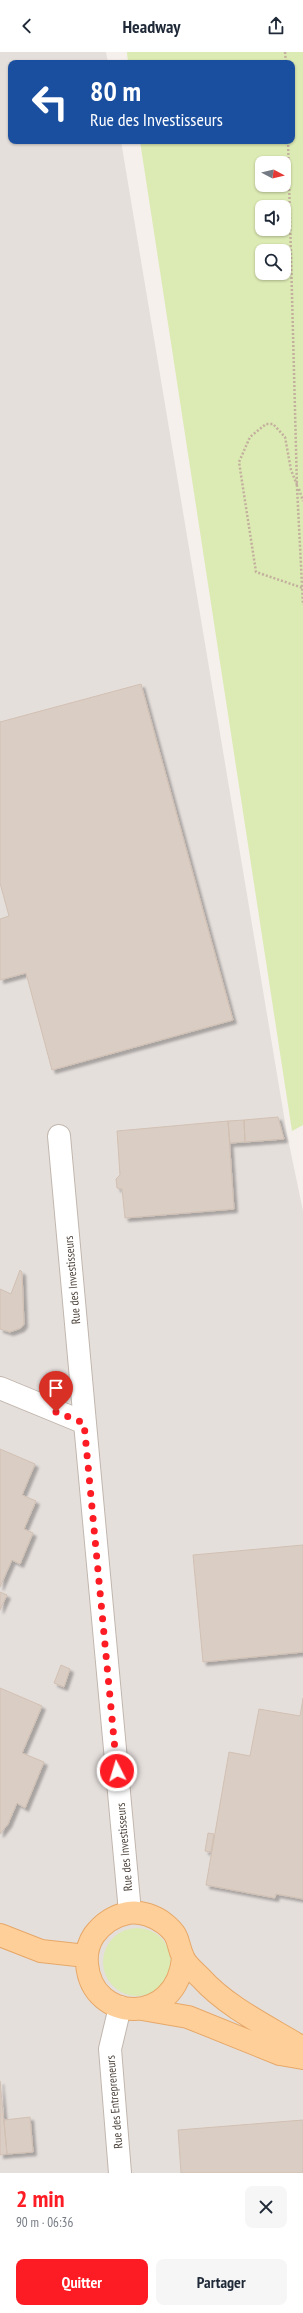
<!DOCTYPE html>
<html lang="fr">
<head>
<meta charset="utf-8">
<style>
  body { margin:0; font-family:"PT Sans Narrow",sans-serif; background:#f6f6f7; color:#1f2937; height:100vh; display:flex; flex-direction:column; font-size:15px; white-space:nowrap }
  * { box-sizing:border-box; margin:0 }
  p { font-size:13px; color:#747a83 }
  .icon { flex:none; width:22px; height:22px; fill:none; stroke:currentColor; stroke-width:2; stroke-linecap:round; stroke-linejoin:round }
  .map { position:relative; height:2121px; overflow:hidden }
  .sheet { display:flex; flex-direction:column; background:#fff; flex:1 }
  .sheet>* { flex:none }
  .banner { position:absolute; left:8px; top:8px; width:287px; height:84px; border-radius:8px; box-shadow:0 1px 3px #0004; background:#1a4fa0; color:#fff; overflow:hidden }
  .needle { width:26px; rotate:97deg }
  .buttons { position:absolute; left:255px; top:104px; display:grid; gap:8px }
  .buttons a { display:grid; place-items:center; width:36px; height:36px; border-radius:8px; background:#fff; box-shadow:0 1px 3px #0004; font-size:20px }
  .pin { position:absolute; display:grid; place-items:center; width:34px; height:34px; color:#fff; margin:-41px -17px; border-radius:50% 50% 50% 0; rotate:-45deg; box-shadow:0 0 4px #0007 }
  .pin .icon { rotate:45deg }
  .me { position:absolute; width:44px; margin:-22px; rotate:355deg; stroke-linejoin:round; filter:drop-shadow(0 0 3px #0008) }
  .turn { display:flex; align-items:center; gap:14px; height:84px; padding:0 16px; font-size:18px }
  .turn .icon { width:52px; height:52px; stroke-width:2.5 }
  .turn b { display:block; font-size:28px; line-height:34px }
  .round { display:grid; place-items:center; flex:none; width:42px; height:42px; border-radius:8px; background:#f6f6f7 }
  .headline { display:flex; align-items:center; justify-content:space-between; height:68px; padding:0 16px }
  h1 { font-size:24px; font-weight:700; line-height:30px; color:#fd1b24 }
  .action { display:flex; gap:8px; margin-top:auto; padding:8px 16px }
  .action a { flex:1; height:46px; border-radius:8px; background:#fd1b24; color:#fff; font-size:16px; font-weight:700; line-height:46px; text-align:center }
  .action a+a { background:#f6f6f7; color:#1f2937 }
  header { display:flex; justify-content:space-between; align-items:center; height:52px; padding:0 16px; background:#fff; font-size:18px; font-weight:700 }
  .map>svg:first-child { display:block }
  .industrial { fill:#e5dfdc }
  .green { fill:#dceab3; fill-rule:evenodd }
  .building { fill:#dacdc3; stroke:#d2c0b3; filter:url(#shadow) }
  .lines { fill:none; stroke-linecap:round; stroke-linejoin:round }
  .minor-casing { stroke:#c1b6ad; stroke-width:24 }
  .major-casing { stroke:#e6a868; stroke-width:24 }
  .path { stroke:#c3af9e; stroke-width:2.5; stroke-dasharray:2 2; stroke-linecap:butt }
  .minor { stroke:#fff; stroke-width:22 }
  .major { stroke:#ffcf9a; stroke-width:22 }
  .route { stroke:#fd1b24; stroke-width:7; stroke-dasharray:0 12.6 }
  .labels { text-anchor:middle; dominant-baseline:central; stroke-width:3; stroke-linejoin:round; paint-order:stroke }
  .street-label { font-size:12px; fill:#4a4038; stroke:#fff }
</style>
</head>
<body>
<header><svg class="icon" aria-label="back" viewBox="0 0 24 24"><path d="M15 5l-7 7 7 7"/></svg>Headway<svg class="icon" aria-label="share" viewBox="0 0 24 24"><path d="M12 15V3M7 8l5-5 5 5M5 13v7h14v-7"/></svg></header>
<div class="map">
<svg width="303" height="2121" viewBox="0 0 303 2121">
  <defs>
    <filter id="shadow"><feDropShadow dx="3.5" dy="3.5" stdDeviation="1" flood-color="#0004"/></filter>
  </defs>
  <rect width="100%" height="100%" fill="#f5f0eb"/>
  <!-- industrial -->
  <path class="industrial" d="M 0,0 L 106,0 L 108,11 L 11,11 L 11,89 L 121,89 L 287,1082 L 303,1159 L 303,2121 L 0,2121 Z"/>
  <!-- green -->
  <path class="green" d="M 127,0 L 303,0 L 303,1073 L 292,1079 L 140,89 L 292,89 L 292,11 L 128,11 ZM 262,111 L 284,111 L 284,133 L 262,133 ZM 262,155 L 284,155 L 284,177 L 262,177 ZM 262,199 L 284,199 L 284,221 L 262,221 Z
    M103 1910a34 34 0 1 1 68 0a34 34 0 1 1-68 0Z"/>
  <!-- building -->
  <path class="building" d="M 141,632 L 233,968 L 52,1018 L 26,921 L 0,928 L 0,867 L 9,864 L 0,831 L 0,670 Z
    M 278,1065 L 284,1087 L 245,1090 L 244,1068 Z
    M 244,1068 L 245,1090 L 230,1091 L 228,1069 Z
    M 228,1069 L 234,1157 L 125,1166 L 122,1137 L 117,1136 L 116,1127 L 120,1123 L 117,1079 Z
    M 20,1218 L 22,1220 L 24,1272 L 21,1276 L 10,1280 L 0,1277 L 0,1237 L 11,1242 Z
    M 0,1397 L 35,1412 L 22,1443 L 36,1449 L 24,1477 L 33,1481 L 20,1512 L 12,1508 L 0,1535 Z
    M 303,1493 L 303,1600 L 203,1610 L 193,1503 Z
    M 0,1540 L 7,1543 L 0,1558 Z
    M 61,1613 L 70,1617 L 64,1635 L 54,1631 Z
    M 0,1636 L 42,1654 L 22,1701 L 44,1710 L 25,1756 L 17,1751 L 8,1772 L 0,1782 Z
    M 303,1646 L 303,1847 L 276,1842 L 275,1846 L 206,1833 L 229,1700 L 250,1704 L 259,1657 L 300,1664 Z
    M 208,1781 L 214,1782 L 211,1800 L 205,1799 Z
    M 0,2029 L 7,2102 L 0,2103 Z
    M 30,2065 L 33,2100 L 7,2102 L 4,2068 Z
    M 303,2068 L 303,2121 L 181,2121 L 178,2078 Z"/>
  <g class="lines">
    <defs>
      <path id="minor" d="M 0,1336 L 85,1371 L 59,1084
        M 85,1371 L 130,1860
        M 120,1955 L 110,1997 L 120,2121"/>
      <path id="major" d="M 0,1883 L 41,1899 L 86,1904
        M 183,1906 C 177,1974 92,1972 87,1912 C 86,1902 88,1892 94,1883 C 103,1871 113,1864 128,1861 C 141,1859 155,1864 165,1872 C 181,1885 176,1890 183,1905 C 186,1913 195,1920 201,1926 C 228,1956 269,1975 303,1996
        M 142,1957 L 188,1965 L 280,2002 L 303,2006"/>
    </defs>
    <!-- minor casing -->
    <use href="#minor" class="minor-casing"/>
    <!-- major casing -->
    <use href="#major" class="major-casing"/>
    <!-- path -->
    <path class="path" d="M 285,0 L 286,11
      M 288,89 L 297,435 L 303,553
      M 297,433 L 291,418 L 285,385 L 273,372 L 266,372 L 250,385 L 239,410 L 256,520 L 303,536
      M 299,437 L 303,449"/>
    <!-- minor -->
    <use href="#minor" class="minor"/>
    <!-- major -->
    <use href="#major" class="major"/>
  </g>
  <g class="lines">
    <!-- route -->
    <path class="route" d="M 56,1360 L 84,1371 L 117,1719"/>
  </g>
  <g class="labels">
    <!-- street labels -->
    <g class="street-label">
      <text transform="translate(72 1228) rotate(-95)">Rue des Investisseurs</text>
      <text transform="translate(124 1795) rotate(-95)">Rue des Investisseurs</text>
      <text transform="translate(114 2050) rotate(-95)">Rue des Entrepreneurs</text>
    </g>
  </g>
</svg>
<div class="buttons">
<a><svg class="needle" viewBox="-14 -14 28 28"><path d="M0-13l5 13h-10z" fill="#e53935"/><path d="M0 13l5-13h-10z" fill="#747a83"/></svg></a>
<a><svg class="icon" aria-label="sound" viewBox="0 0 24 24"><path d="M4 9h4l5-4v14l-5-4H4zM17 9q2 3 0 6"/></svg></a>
<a><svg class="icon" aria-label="search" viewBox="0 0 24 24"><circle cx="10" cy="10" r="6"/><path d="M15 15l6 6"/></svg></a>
</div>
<div class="pin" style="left:56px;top:1360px;background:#d93025"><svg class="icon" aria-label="arrive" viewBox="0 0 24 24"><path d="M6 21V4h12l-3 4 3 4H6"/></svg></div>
<svg class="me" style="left:117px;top:1719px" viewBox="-20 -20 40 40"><circle r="17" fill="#fd1b24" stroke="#fff" stroke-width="3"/><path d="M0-11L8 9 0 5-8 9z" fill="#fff"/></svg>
<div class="banner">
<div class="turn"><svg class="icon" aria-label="left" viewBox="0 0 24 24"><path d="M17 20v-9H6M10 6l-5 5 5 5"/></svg><div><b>80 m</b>Rue des Investisseurs</div></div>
</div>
</div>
<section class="sheet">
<div class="headline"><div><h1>2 min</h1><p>90 m · 06:36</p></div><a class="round"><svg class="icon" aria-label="close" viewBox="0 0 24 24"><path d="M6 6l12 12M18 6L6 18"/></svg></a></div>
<div class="action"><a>Quitter</a><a>Partager</a></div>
</section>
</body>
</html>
